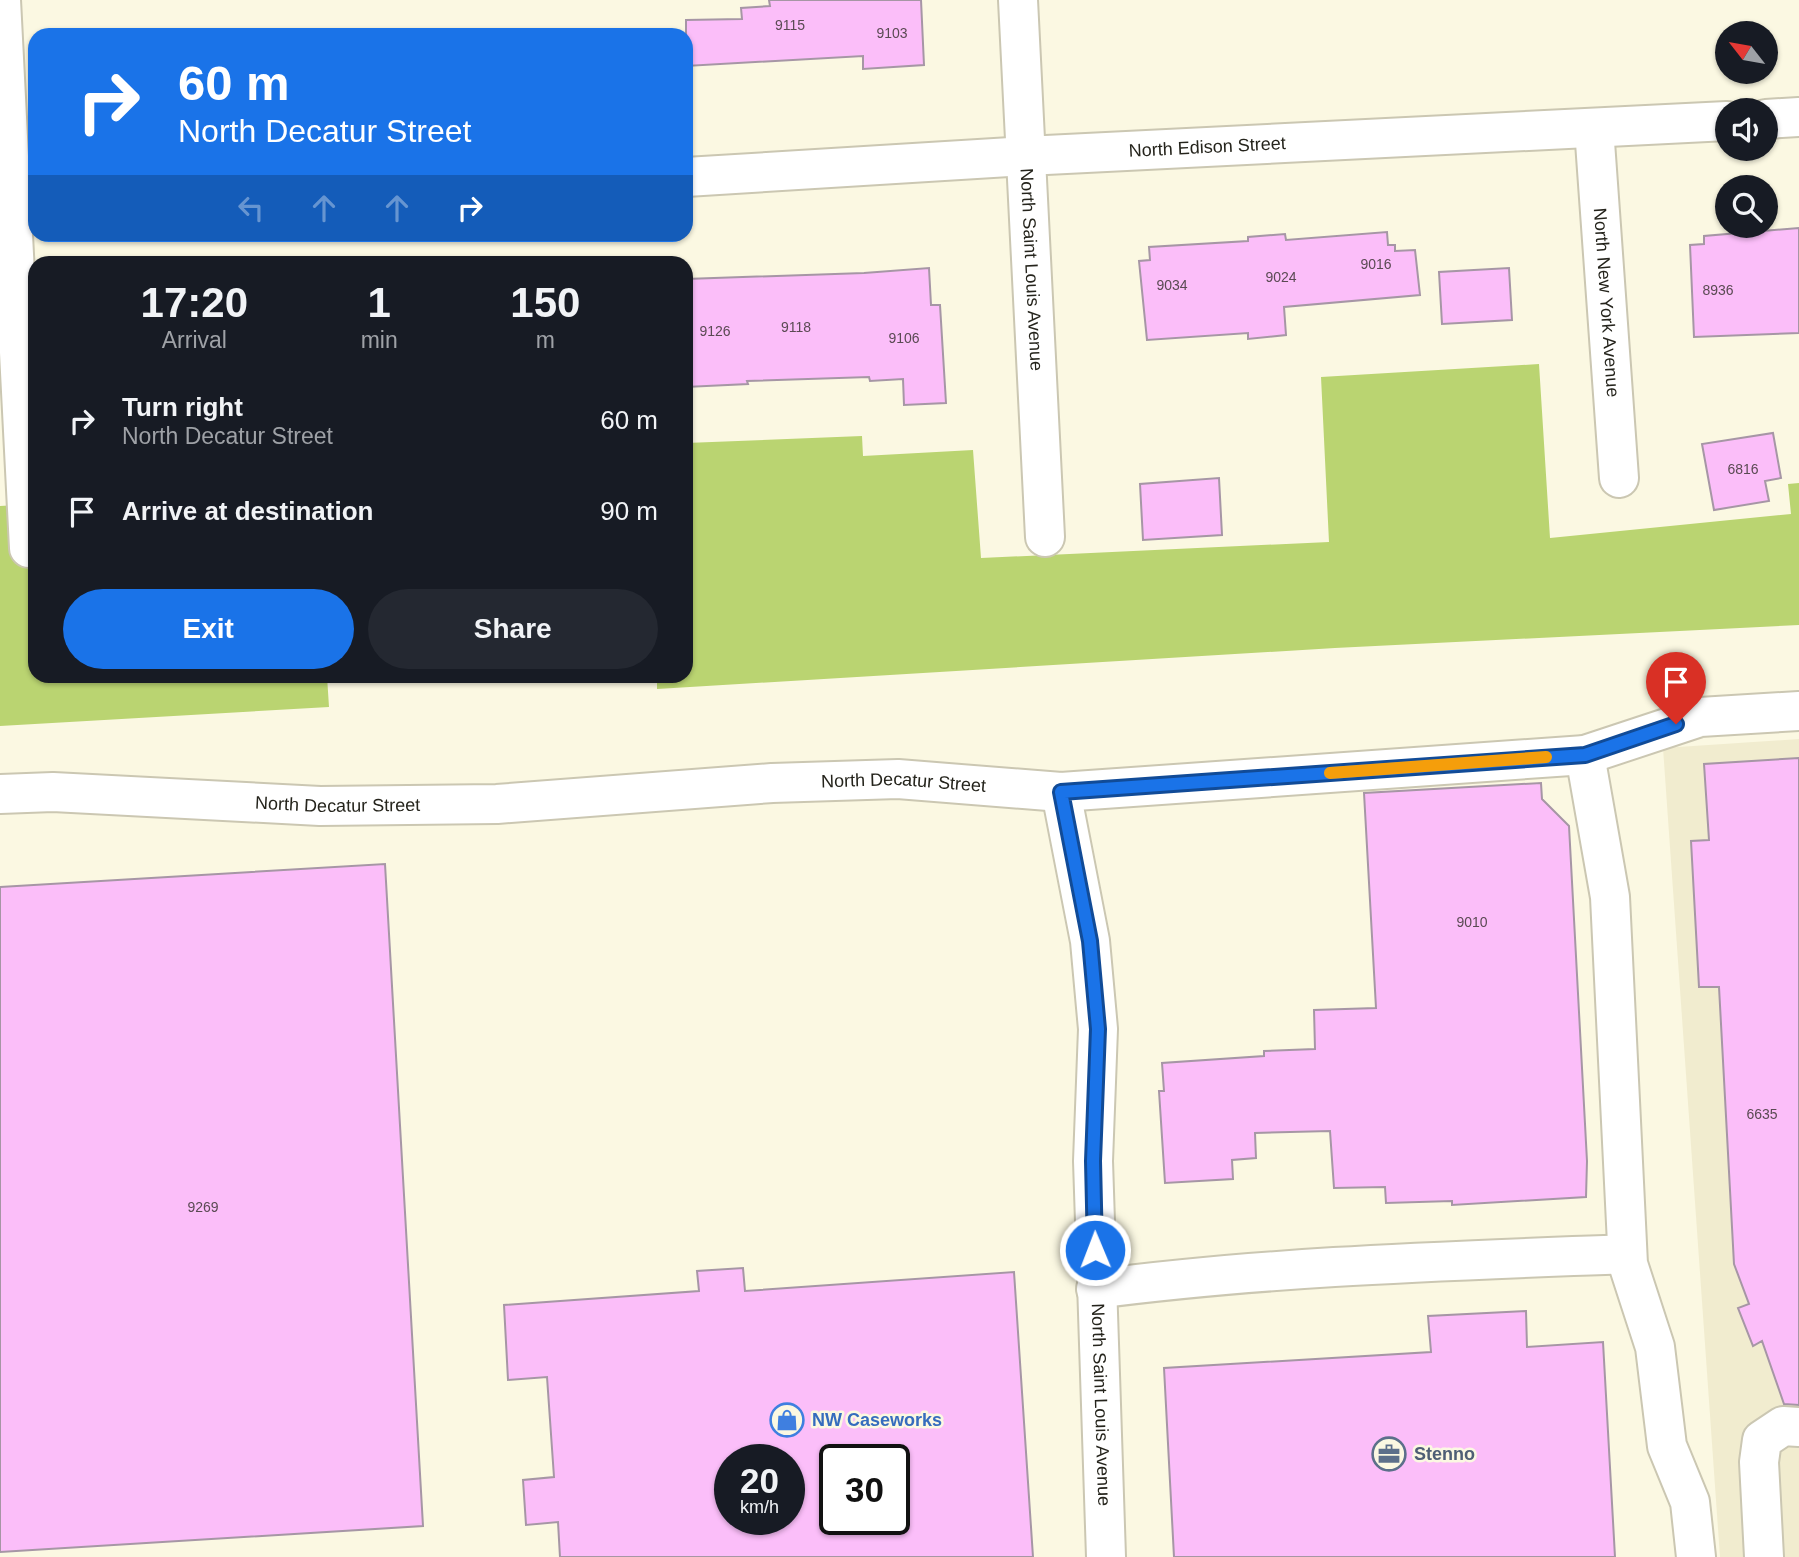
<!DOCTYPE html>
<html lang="en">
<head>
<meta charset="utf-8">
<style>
  body { margin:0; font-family:Arial,sans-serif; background:#242831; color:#f1f3f6; height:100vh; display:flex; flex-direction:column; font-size:26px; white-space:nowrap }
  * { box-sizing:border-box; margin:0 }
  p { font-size:23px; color:#9ea1a6 }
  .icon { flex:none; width:38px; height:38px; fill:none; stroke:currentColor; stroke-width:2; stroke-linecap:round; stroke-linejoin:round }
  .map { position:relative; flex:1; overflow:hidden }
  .sheet { position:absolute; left:28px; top:256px; width:665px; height:427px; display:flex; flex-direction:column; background:#171b24; border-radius:21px; box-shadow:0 2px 5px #0004 }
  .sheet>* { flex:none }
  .hud { position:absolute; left:28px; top:28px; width:665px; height:214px; border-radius:21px; box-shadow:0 2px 5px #0004; background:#1a73e8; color:#fff; overflow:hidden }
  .needle { width:46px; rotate:301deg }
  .tools { position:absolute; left:1715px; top:21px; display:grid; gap:14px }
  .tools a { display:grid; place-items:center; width:63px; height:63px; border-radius:50%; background:#171b24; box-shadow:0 2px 5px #0004; font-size:35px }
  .speed { position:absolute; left:714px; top:1444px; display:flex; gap:14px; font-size:35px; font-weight:700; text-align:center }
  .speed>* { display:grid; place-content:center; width:91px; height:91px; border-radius:50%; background:#171b24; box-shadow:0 2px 5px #0004; line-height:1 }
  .speed small { font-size:18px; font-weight:400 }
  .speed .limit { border:4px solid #111; border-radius:10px; background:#fff; color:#111 }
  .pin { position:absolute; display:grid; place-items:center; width:60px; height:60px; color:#fff; margin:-72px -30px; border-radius:50% 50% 50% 0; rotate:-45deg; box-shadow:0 0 7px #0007 }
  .pin .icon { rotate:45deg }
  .me { position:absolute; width:77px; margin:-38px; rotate:359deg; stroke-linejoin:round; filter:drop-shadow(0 0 5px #0008) }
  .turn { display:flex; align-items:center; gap:24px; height:147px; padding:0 35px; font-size:32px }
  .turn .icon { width:91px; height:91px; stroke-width:2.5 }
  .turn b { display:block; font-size:49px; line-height:60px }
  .lanes { display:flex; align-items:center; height:66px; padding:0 35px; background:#0003; justify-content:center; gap:35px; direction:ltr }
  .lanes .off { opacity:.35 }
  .eta { display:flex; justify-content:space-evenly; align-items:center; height:119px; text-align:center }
  .eta b { font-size:42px; font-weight:600; line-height:49px }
  .action { display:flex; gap:14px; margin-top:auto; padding:14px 35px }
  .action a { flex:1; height:80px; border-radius:42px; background:#1a73e8; color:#fff; font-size:28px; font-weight:600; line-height:80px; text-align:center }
  .action a+a { background:#242831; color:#f1f3f6 }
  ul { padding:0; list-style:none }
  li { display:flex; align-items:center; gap:21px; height:91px; padding:0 35px }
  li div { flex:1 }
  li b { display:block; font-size:26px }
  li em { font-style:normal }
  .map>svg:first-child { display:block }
  .built { fill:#f1eccf }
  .forest { fill:#bad471 }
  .building { fill:#fbbef9; stroke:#a696a5; stroke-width:2; fill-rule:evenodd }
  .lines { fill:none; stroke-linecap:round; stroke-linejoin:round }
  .minor-casing { stroke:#cbc7b2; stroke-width:42 }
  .minor { stroke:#fff; stroke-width:38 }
  .route-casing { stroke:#114b97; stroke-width:18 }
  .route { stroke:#1a73e8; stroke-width:12 }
  .slow { stroke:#f59e0b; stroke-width:12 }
  .labels { text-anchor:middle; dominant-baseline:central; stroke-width:5; stroke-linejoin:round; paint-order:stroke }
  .number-label { font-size:14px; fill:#5a4a53 }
  .street-label { font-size:18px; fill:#25241c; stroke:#fbf8e2 }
  .shop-label { font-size:18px; font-weight:bold; fill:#366cbe; stroke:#fbf8e2; text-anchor:start }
  .service-label { font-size:18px; font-weight:bold; fill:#4e5e75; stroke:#fbf8e2; text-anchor:start }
</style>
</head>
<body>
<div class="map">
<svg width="1799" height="1557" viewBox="0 0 1799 1557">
  <rect width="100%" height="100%" fill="#fbf8e2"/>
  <!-- built -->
  <path class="built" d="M 1799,739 L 1799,1557 L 1720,1557 L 1663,748 Z"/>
  <!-- forest -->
  <path class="forest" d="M 1539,364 L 1550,538 L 1791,514 L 1788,484 L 1799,483 L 1799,625 L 1335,648 L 657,689 L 657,676 L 686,676 L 686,443 L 862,436 L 863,456 L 973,450 L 981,558 L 1329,542 L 1321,377 Z
    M 35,504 L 35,676 L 327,676 L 329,707 L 0,726 L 0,506 Z"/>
  <!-- building -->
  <path class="building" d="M 769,0 L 921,0 L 924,65 L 863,69 L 863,56 L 686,66 L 686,20 L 742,19 L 741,8 L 770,6 Z
    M 1799,228 L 1799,333 L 1694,337 L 1690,245 L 1704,244 L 1704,236 Z
    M 1387,232 L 1388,245 L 1395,245 L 1395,251 L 1415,250 L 1420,295 L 1284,307 L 1286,335 L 1248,339 L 1248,333 L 1147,340 L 1139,261 L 1150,260 L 1149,247 L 1248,241 L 1248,237 L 1285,234 L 1286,240 Z
    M 929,268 L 931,305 L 940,305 L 946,403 L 904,405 L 903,379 L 870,381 L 869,377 L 747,381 L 748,384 L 686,387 L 686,279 L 864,273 Z
    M 1509,268 L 1512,320 L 1442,324 L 1439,272 Z
    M 1773,433 L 1781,478 L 1765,481 L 1769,501 L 1714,510 L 1702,444 Z
    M 1219,478 L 1222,535 L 1143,540 L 1140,484 Z
    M 1799,758 L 1799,1405 L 1784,1404 L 1762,1341 L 1753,1346 L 1738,1308 L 1749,1304 L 1734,1264 L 1719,987 L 1699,987 L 1691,841 L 1709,840 L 1704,764 Z
    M 1541,783 L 1542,799 L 1569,826 L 1587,1161 L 1586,1197 L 1452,1205 L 1452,1201 L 1386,1203 L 1385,1187 L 1334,1188 L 1330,1131 L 1255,1133 L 1256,1158 L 1232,1160 L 1233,1179 L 1165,1183 L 1159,1091 L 1164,1091 L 1162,1063 L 1264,1056 L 1264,1051 L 1315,1049 L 1314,1010 L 1376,1008 L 1364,793 Z
    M 385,864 L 423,1526 L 0,1552 L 0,887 Z
    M 743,1268 L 745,1291 L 1014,1272 L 1033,1557 L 560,1557 L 558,1522 L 526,1525 L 523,1480 L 554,1477 L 547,1377 L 508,1380 L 504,1305 L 699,1291 L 697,1271 ZM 730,1460 L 789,1460 L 789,1519 L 730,1519 ZM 835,1460 L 894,1460 L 894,1519 L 835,1519 Z
    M 1526,1311 L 1527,1347 L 1603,1342 L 1615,1557 L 1174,1557 L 1164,1368 L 1431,1352 L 1428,1316 Z"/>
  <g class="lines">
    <defs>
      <g id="minor">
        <path d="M 1,0 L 29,548 L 35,548"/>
        <path id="s1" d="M 1018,0 L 1045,537"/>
        <path d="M 1766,119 L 1799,117"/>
        <path id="s2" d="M 1594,128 L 1619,478"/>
        <path id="s3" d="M 686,177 L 1026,156 L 1727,121"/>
        <path d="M 1585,755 L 1610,897 L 1628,1264 L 1655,1347 L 1667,1446 L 1690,1502 L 1696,1557"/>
        <path id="s4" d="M 1061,792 L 1090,941 L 1098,1029 L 1093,1161 L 1106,1557"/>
        <path id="s5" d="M 0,794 L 53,792 L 320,806 L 497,804 L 772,783 L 898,779 L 1061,792 L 1585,755 L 1700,717 L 1799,711"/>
        <path d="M 1096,1289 C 1272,1266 1450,1261 1627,1254"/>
        <path d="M 1764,1557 L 1759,1462 L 1762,1440 L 1783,1426 L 1799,1427"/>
      </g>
    </defs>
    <!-- minor casing -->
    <use href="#minor" class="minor-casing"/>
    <!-- minor -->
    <use href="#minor" class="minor"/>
  </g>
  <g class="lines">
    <defs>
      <path id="route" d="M 1095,1250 L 1093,1161 L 1098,1029 L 1090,941 L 1061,792 L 1585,755 L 1676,724"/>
    </defs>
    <!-- route casing -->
    <use href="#route" class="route-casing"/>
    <!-- route -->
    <use href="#route" class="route"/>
    <!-- slow -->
    <path class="slow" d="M 1330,773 L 1546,757"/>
  </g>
  <!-- icons -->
  <defs>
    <symbol id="shop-ring" viewBox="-11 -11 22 22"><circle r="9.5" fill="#fbf8e2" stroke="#3f7fe0" stroke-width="1.5"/><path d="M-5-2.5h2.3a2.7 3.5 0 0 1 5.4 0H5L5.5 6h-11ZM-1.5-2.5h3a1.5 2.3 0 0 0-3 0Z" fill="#3f7fe0"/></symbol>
    <symbol id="office-ring" viewBox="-11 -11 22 22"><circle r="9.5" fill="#fbf8e2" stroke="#5c6f8a" stroke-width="1.5"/><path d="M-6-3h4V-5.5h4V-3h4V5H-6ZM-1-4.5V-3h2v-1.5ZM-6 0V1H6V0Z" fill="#5c6f8a"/></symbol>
  </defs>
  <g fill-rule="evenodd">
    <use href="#shop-ring" x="768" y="1401" width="38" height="38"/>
    <use href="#office-ring" x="1370" y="1435" width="38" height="38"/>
  </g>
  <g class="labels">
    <!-- number labels -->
    <g class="number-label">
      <text x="790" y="25">9115</text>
      <text x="892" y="33">9103</text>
      <text x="1376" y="264">9016</text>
      <text x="1281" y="277">9024</text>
      <text x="1172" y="285">9034</text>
      <text x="1718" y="290">8936</text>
      <text x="796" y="327">9118</text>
      <text x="715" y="331">9126</text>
      <text x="904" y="338">9106</text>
      <text x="1743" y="469">6816</text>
      <text x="1472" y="922">9010</text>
      <text x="1762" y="1114">6635</text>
      <text x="203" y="1207">9269</text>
    </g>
    <!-- street labels -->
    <g class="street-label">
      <text stroke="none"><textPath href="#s3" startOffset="522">North Edison Street</textPath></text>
      <text stroke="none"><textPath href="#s1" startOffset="270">North Saint Louis Avenue</textPath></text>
      <text stroke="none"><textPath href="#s2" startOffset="175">North New York Avenue</textPath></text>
      <text stroke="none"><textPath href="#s5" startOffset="905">North Decatur Street</textPath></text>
      <text stroke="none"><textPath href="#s5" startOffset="338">North Decatur Street</textPath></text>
      <text stroke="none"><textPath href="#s4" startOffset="616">North Saint Louis Avenue</textPath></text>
    </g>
    <!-- shop labels -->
    <g class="shop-label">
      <text x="812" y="1420">NW Caseworks</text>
    </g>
    <!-- service labels -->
    <g class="service-label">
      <text x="1414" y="1454">Stenno</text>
    </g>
  </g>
</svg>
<div class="tools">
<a><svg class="needle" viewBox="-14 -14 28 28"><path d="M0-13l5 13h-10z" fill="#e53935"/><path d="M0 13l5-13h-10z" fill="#9ea1a6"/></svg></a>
<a><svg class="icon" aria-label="sound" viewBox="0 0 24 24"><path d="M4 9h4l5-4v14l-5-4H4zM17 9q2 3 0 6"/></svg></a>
<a><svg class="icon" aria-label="search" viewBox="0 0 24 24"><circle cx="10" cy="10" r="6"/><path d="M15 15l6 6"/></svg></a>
</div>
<div class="speed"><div>20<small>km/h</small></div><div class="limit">30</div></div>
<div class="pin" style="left:1676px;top:724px;background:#d93025"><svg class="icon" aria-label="arrive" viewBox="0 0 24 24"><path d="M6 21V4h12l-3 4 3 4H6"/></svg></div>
<svg class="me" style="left:1095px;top:1250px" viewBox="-20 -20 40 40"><circle r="17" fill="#1a73e8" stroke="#fff" stroke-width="3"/><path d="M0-11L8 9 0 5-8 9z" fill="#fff"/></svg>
<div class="hud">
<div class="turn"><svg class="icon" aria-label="right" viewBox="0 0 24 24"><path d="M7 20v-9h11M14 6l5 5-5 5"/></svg><div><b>60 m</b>North Decatur Street</div></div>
<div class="lanes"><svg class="icon off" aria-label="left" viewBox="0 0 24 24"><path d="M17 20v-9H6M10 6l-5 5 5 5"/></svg><svg class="icon off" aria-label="ahead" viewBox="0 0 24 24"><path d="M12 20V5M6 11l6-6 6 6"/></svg><svg class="icon off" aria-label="ahead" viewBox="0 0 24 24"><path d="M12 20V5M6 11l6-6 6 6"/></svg><svg class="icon" aria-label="right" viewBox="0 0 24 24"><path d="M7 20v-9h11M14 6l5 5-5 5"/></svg></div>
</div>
<section class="sheet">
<div class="eta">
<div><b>17:20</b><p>Arrival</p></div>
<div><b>1</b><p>min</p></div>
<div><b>150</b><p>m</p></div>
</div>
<ul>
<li><svg class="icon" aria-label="right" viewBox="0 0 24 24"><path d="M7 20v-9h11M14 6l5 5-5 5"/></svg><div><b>Turn right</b><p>North Decatur Street</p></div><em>60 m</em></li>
<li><svg class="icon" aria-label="arrive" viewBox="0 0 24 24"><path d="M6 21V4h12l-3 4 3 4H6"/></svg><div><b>Arrive at destination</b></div><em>90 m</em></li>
</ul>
<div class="action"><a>Exit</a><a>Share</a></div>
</section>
</div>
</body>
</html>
